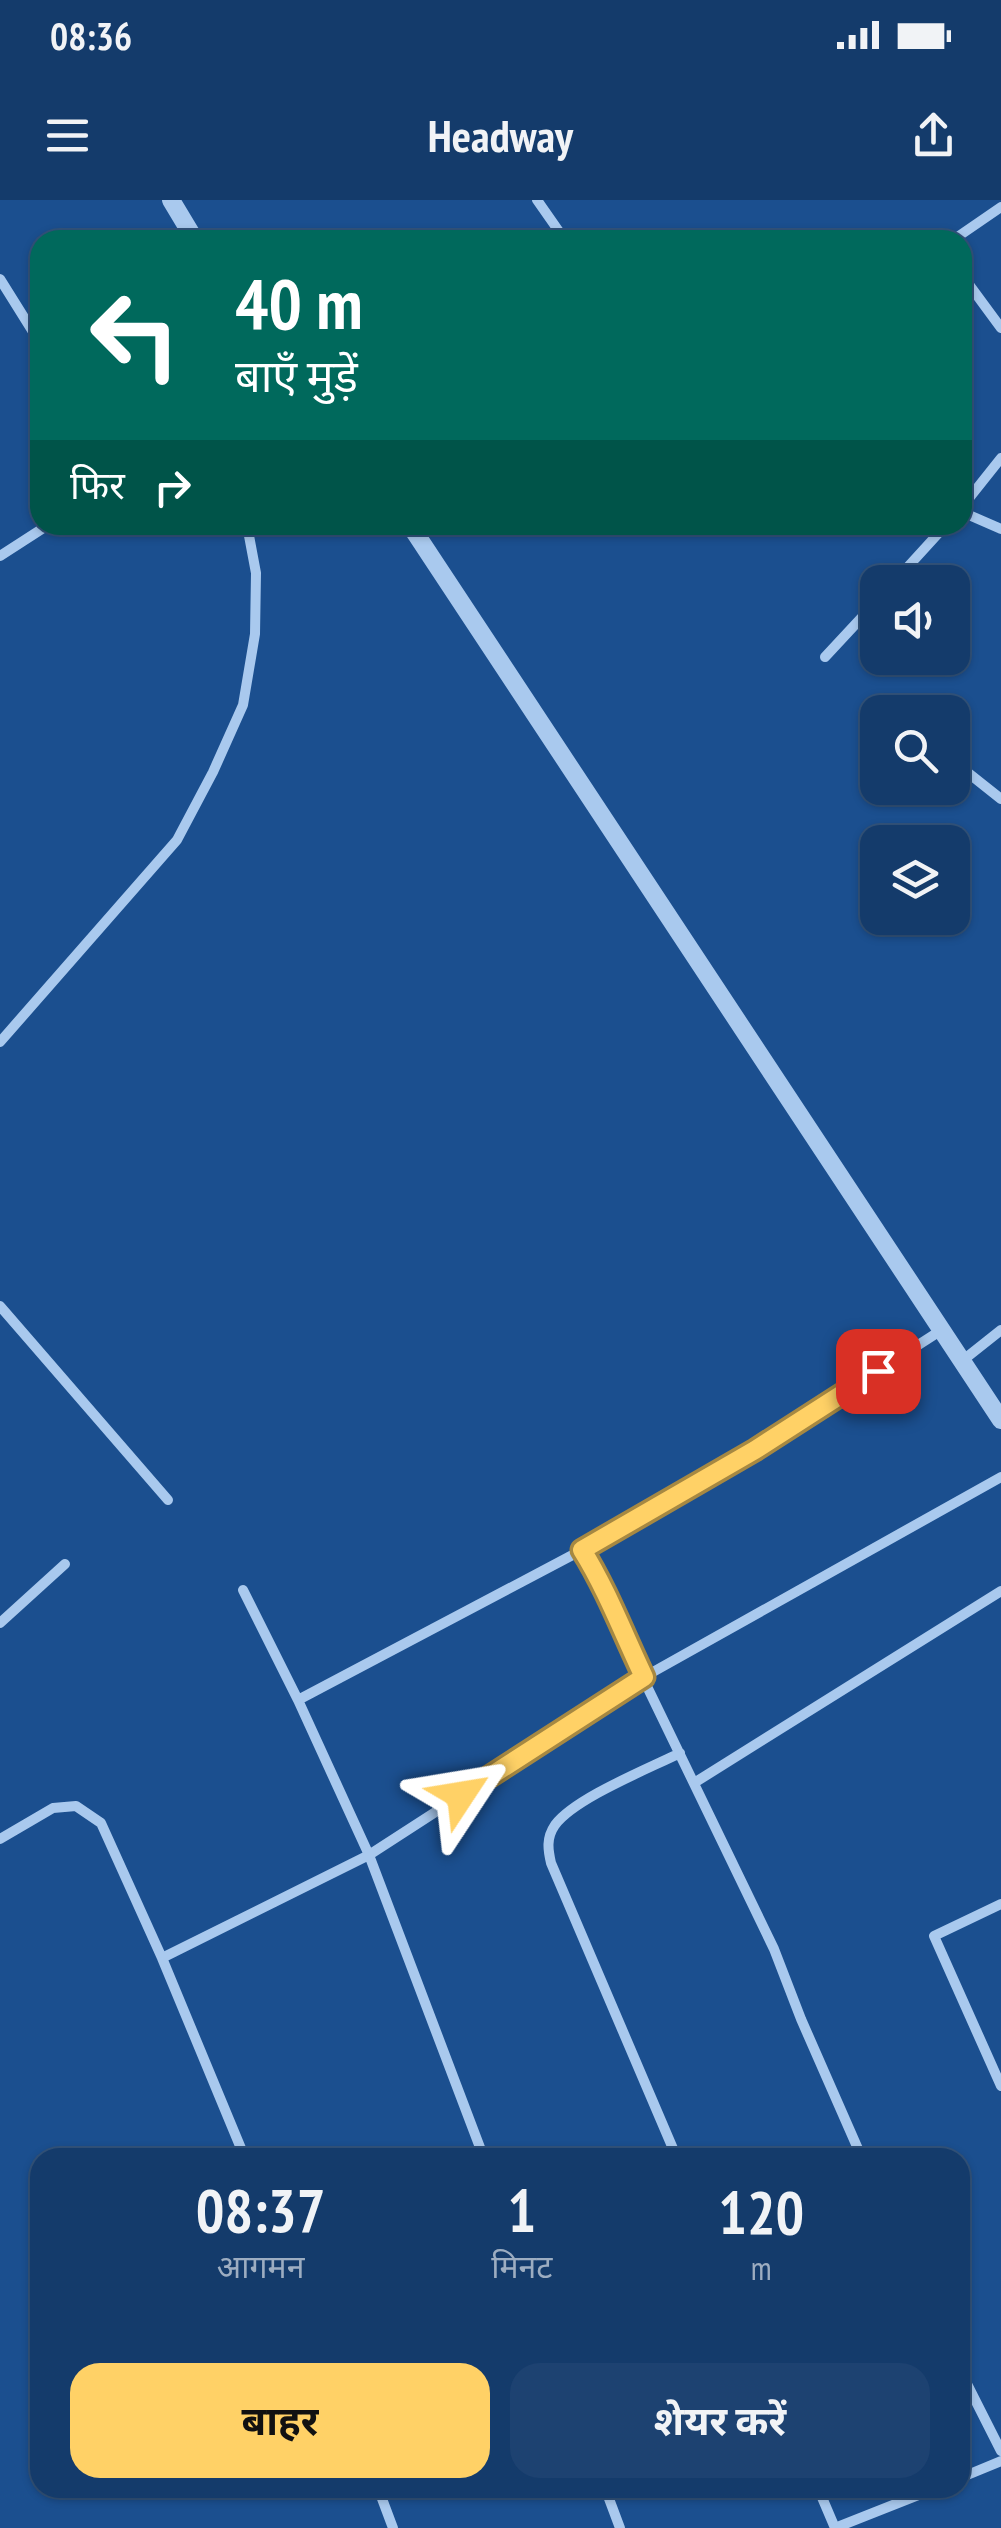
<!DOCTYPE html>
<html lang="hi">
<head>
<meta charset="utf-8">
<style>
  body { margin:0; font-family:"PT Sans Narrow","Noto Sans Devanagari",sans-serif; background:#1d4271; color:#f1f3f6; height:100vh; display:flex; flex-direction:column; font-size:38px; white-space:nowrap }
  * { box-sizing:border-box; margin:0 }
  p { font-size:32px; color:#9dadc1 }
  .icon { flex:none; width:55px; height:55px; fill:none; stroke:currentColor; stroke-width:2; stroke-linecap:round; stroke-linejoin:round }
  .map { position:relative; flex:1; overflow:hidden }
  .sheet { position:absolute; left:30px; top:1948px; width:940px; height:350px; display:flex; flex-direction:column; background:#143b6b; border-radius:30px; box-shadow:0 2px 8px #0004,0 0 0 2px #33557e }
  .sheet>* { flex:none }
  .banner { position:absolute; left:30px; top:30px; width:942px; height:305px; border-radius:30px; box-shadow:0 2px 8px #0004,0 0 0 2px #33557e; background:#00695c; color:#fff; overflow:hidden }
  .fabs { position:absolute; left:860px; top:365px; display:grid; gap:20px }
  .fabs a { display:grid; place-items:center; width:110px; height:110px; border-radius:20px; background:#143b6b; box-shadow:0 2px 8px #0004,0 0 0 2px #33557e; font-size:50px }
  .pin { position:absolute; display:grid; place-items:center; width:85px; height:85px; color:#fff; margin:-42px; border-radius:20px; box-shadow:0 5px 15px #0006 }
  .me { position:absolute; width:110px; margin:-55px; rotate:57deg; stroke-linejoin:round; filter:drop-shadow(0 0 8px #0008) }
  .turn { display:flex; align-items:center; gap:35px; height:210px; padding:0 40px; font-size:45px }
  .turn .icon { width:130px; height:130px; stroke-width:2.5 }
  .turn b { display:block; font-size:70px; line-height:85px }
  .then { display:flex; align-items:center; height:95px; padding:0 40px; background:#0003; gap:20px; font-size:38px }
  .eta { display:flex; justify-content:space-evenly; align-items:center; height:170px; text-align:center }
  .eta b { font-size:60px; font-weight:700; line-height:70px }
  .primary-button { display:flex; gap:20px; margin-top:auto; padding:20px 40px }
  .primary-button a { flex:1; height:115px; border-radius:30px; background:#ffd166; color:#111; font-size:40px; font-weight:700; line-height:115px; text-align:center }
  .primary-button a+a { background:#1d4271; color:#f1f3f6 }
  .status { display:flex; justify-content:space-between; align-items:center; height:70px; padding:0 50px; background:#143b6b; direction:ltr }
  .status svg { height:28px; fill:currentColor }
  header { display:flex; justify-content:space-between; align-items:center; height:130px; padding:0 40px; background:#143b6b; font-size:45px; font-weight:700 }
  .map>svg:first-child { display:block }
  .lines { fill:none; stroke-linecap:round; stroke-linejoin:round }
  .minor { stroke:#a9c9ee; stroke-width:10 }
  .tertiary { stroke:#a9c9ee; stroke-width:18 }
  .route-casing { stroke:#a68842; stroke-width:25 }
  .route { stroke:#ffd166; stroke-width:18 }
</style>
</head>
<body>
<div class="status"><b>08:36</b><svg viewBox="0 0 49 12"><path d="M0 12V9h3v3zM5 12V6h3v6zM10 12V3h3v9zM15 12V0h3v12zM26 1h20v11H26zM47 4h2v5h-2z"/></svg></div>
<header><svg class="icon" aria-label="menu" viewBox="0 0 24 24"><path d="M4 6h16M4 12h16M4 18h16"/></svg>Headway<svg class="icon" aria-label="share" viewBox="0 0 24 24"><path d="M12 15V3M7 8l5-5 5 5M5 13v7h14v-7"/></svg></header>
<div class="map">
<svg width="1001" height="2328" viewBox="0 0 1001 2328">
  <rect width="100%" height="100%" fill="#1b4f8f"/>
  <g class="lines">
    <!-- minor -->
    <path class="minor" d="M 537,0 L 565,40
      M 953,40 L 1001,7
      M 962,75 L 1001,128
      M 0,79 L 40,143
      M 962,307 L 1001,258
      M 962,312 L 1001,329
      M 0,356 L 48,325
      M 894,382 L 946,325
      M 825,457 L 878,400
      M 952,560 L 1001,599
      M 0,842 L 177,640 L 213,572 L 243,505 L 255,434 L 256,373 L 247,325
      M 0,1106 L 168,1300
      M 962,1161 L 1001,1130
      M 582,1350 L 600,1378 L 611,1412 L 774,1749 L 801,1819 L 862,1958
      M 243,1390 L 298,1500 L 369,1655 L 484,1958
      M 0,1423 L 65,1364
      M 298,1500 L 582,1350 L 755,1250 L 940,1131
      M 694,1583 L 1001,1391
      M 0,1639 L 53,1608 L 76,1606 L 101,1623 L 162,1758 L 245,1958
      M 1001,1704 L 934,1736 L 1001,1886
      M 162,1758 L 369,1655 L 644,1477 L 1001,1277
      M 677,1958 L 551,1663 C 548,1650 546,1638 555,1625 C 575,1598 648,1569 680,1553
      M 960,2170 L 1001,2251
      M 960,2278 L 1001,2261
      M 378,2288 L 393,2328
      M 605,2288 L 620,2328
      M 818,2288 L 835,2328
      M 835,2328 L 936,2288"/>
    <!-- tertiary -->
    <path class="tertiary" d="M 171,0 L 195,40
      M 410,325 L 1001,1220"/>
  </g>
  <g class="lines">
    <defs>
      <path id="route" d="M 461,1595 L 644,1477 C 624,1435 606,1388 582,1350 L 755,1250 L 878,1171"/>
    </defs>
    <!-- route casing -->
    <use href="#route" class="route-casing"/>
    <!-- route -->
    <use href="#route" class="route"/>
  </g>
</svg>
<div class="fabs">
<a><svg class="icon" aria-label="sound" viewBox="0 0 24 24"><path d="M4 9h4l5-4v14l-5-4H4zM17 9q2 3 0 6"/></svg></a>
<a><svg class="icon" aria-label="search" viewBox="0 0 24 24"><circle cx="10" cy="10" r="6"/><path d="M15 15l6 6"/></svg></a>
<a><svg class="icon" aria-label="layers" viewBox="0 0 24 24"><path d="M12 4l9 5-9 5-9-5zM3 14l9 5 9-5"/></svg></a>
</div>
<div class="pin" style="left:878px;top:1171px;background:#d93025"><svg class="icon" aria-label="arrive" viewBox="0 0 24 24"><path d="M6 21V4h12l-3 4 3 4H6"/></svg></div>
<svg class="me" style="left:461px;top:1595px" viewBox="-20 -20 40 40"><path d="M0-17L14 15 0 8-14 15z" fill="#ffd166" stroke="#fff" stroke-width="4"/></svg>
<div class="banner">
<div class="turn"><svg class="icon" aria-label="left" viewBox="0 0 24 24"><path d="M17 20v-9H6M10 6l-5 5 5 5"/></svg><div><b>40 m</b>बाएँ मुड़ें</div></div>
<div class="then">फिर<svg class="icon" aria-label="right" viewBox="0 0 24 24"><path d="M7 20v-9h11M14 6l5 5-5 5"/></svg></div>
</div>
<section class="sheet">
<div class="eta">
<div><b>08:37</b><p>आगमन</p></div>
<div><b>1</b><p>मिनट</p></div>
<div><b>120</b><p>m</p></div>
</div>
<div class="primary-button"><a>बाहर</a><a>शेयर करें</a></div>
</section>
</div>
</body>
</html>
